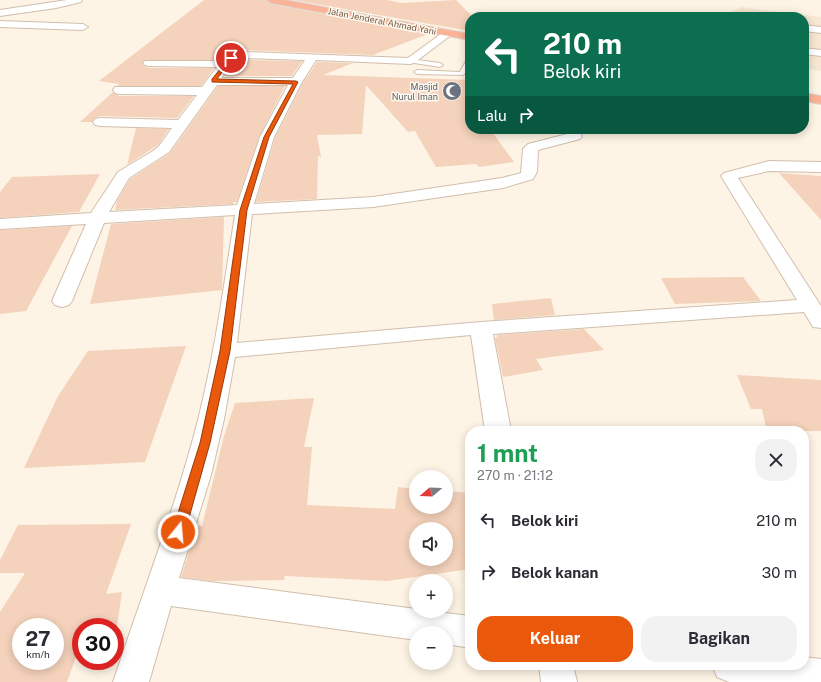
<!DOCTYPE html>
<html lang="id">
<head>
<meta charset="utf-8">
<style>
  body { margin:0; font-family:"Public Sans",sans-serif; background:#f2f2f3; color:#2b2b33; height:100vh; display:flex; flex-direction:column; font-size:15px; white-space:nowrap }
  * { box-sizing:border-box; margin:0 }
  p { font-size:13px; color:#7c7c81 }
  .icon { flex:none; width:22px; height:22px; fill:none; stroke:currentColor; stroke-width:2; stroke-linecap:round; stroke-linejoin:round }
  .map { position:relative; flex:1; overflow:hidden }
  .sheet { position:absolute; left:465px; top:426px; width:344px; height:244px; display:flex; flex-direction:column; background:#fff; border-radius:16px; box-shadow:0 2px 10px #0003 }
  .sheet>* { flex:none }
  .guide { position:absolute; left:465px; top:12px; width:344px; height:122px; border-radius:16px; box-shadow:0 2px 10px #0003; background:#0b6e4f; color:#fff; overflow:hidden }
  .needle { width:26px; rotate:251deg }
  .controls { position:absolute; left:409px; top:470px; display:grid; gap:8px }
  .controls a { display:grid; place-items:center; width:44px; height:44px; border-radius:50%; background:#fff; box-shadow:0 2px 10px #0003; font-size:20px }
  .speed { position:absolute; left:12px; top:618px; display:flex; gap:8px; font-size:20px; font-weight:700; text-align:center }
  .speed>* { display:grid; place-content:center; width:52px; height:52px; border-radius:50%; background:#fff; box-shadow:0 2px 10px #0003; line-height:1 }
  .speed small { font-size:10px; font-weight:400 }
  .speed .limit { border:6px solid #d22; background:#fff; color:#111 }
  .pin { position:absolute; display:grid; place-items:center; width:34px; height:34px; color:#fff; margin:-17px; border:2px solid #fff; border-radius:50%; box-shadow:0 1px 4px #0007 }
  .me { position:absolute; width:44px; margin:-22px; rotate:17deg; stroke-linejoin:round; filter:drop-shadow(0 0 3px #0008) }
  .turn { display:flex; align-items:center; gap:14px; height:84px; padding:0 12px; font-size:18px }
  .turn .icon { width:52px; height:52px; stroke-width:2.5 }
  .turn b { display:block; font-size:28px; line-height:34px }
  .then { display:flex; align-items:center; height:38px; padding:0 12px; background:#0003; gap:8px; font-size:15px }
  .round { display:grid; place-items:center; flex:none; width:42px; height:42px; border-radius:16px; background:#f2f2f3 }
  .headline { display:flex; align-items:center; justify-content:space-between; height:68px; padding:0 12px }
  h1 { font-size:24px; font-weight:700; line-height:30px; color:#1e9e55 }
  .primary-button { display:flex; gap:8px; margin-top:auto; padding:8px 12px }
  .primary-button a { flex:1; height:46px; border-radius:16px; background:#ea580c; color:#fff; font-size:16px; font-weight:700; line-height:46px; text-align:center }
  .primary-button a+a { background:#f2f2f3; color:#2b2b33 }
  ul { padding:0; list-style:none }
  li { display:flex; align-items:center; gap:12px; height:52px; padding:0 12px }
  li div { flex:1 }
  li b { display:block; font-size:15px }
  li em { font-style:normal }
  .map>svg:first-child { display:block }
  .residential { fill:#f6e6d2 }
  .building { fill:#f4d2bb; fill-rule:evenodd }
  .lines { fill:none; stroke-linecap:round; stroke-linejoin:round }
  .lane-casing { stroke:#d2beac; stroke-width:2 }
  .street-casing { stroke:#d2beac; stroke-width:2 }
  .highway-casing { stroke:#dcd4cf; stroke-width:2 }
  .lane { fill:#fff; fill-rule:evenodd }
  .street { fill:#fff; fill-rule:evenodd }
  .highway { fill:#fbb398; fill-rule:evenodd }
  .route { fill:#ea580c; stroke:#983908 }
  .labels { text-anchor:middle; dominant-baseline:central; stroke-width:3; stroke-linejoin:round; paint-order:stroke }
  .far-street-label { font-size:9px; fill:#785a48; stroke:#fff8ec }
  .far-worship-label { font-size:9px; fill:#5b616d; stroke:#fff8ec; text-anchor:end }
</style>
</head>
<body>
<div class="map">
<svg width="821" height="682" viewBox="0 0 821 682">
  <rect width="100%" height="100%" fill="#fdf4e5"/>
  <!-- residential -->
  <path class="residential" d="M 741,7 L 821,17 L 821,71 L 804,68 L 804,17 L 721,17 Z"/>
  <!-- building -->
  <path class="building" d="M 204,0 L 266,0 L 271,4 L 428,34 L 373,55 L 244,50 L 225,56 L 221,60 L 145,60 L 142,63 L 144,66 L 149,68 L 214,68 L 201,86 L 117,86 L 119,84 L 99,81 Z
    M 293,0 L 387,0 L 402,3 L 456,0 L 473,17 L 470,17 L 470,31 Z
    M 244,60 L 302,61 L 292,76 L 224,76 L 234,62 Z
    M 317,62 L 353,63 L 323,75 L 470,80 L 470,129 L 490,129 L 514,162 L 479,167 L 476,164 L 436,167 L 415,131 L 408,132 L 366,85 L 362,134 L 317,135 L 321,157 L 318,156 L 317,199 L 256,202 L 275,138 L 303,83 Z
    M 218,86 L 285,86 L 259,137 L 237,202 L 234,202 L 233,204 L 115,210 L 117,201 L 130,179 L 170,153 Z
    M 113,92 L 119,96 L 194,96 L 177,118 L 100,116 L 95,118 L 92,122 L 80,122 Z
    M 136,128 L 169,129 L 158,145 L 127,165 Z
    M 779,173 L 821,176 L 821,220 Z
    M 100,174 L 79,212 L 0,218 L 0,192 L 12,177 Z
    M 224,217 L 222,290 L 90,304 L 111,224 Z
    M 72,226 L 26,311 L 0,314 L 0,230 Z
    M 737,277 L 743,277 L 761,301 L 675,304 L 661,278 Z
    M 551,298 L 555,315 L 494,320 L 492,304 Z
    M 584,329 L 604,350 L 536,359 L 543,370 L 503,377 L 495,338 L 497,337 L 497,335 Z
    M 186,346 L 145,462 L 24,468 L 58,396 L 88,351 Z
    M 737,375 L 821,380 L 821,431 L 767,431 L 762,409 L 751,409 Z
    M 314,398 L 304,447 L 312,447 L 307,505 L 395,509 L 398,487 L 416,489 L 416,507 L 446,507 L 446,491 L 470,493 L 470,569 L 387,581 L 285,576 L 284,580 L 211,581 L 181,577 L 197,526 L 202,526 L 224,436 L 235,403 ZM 416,529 L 446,529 L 446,559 L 416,559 Z
    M 131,524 L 106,594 L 122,592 L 116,633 L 115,627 L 81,627 L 81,643 L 67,682 L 0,682 L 0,612 L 25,573 L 0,573 L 0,560 L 18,525 ZM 21,627 L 55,627 L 55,661 L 21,661 Z"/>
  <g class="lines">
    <defs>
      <path id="lane" d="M 470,57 C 470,63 468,72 463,75 L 417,74 L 414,72 L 417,70 L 460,72 L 467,59 Z
        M 410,59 L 440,63 L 443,65 L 440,67 L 408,62 L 408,60 Z"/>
      <path id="street" d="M 67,0 L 82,0 L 81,2 L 56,8 L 0,16 L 0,10 Z
        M 0,21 L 83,24 L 88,27 L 83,30 L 0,27 Z
        M 804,25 L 821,27 L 821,33 L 804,31 Z
        M 448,30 L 451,31 L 453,33 L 451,35 L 414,63 L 410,64 L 316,60 L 302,82 L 274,137 L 254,204 L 373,197 L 502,178 L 521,173 L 523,149 L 528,144 L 575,132 L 580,133 L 582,136 L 580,139 L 538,150 L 537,172 L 533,179 L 503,188 L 373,207 L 252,214 L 237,343 L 481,322 L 797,300 L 721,176 L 724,173 L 769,161 L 821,162 L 821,172 L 769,171 L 738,178 L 821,306 L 821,328 L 813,327 L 804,312 L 493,334 L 511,431 L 485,431 L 471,335 L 235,357 L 224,419 L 211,475 L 179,578 L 416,609 L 416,611 L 429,611 L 470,616 L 470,648 L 446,644 L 446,633 L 416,633 L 416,640 L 171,606 L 149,682 L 113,682 C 142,595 175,509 198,420 C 215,353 224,284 235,215 L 104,223 L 72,301 L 69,305 L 62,307 L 55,305 L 52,301 L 86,224 L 0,229 L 0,219 L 91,213 L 118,172 L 153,151 L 159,146 L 172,128 L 100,126 L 95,125 L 93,122 L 95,119 L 100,118 L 178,120 L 197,95 L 119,94 L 115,93 L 113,90 L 115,87 L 202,87 L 217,67 L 149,66 L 145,65 L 143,63 L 145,61 L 222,61 L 225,57 L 244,52 L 408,58 L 445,31 ZM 244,58 L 305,60 L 293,78 L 221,78 L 233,61 ZM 217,85 L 288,85 L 260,137 L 237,205 L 109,212 L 129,178 L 169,152 Z
        M 804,48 L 821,50 L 821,56 L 804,54 Z
        M 804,657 L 821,659 L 821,682 L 729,682 L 717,677 L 712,665 L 804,665 Z
        M 539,665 L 573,665 L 577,682 L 541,682 Z"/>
      <path id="highway" d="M 267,0 L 285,0 L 470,34 L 470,40 L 271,3 Z
        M 804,93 L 821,96 L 821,104 L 804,101 Z"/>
    </defs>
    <!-- lane casing -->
    <use href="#lane" class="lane-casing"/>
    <!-- street casing -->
    <use href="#street" class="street-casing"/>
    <!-- highway casing -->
    <use href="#highway" class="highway-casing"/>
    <!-- lane -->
    <use href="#lane" class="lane"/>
    <!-- street -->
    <use href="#street" class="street"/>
    <!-- highway -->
    <use href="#highway" class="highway"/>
  </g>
  <!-- route -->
  <path class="route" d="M 231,56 L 233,58 L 217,79 L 296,81 L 298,82 L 269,137 L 247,210 L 230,351 L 210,443 L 185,532 L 183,536 L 178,537 L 174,536 L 172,532 L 200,443 L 220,351 L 240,210 L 264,137 L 293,84 L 212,82 L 212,79 Z"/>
  <!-- icons -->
  <defs>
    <symbol id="mosque-disc" viewBox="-11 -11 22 22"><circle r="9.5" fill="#6b7280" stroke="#fff8ec"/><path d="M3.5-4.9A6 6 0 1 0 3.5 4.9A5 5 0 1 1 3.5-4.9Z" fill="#fff"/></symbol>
  </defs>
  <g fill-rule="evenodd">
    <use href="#mosque-disc" x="441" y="80" width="22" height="22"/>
  </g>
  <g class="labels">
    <!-- far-street labels -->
    <g class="far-street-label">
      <text transform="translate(382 21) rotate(11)">Jalan Jenderal Ahmad Yani</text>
    </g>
    <!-- far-worship labels -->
    <g class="far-worship-label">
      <text x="438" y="86">Masjid<tspan x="438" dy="10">Nurul Iman</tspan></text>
    </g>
  </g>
</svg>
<div class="controls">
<a><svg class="needle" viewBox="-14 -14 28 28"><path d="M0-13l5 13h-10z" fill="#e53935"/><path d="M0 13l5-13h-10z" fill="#7c7c81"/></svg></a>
<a><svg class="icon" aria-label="sound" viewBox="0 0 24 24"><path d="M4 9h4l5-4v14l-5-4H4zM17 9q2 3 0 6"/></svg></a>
<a>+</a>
<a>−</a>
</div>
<div class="speed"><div>27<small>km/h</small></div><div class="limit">30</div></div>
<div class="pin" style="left:231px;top:58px;background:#d93025"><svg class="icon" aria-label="arrive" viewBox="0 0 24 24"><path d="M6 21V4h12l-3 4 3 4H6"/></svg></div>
<svg class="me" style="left:178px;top:532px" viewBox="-20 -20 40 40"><circle r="17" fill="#ea580c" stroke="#fff" stroke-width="3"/><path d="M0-11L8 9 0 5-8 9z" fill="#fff"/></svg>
<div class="guide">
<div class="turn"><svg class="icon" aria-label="left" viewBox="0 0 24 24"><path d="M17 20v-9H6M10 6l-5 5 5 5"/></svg><div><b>210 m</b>Belok kiri</div></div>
<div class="then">Lalu<svg class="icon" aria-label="right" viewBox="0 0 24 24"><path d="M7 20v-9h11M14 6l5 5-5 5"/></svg></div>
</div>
<section class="sheet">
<div class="headline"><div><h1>1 mnt</h1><p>270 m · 21:12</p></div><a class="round"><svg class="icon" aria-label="close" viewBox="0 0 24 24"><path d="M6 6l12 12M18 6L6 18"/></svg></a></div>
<ul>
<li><svg class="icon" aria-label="left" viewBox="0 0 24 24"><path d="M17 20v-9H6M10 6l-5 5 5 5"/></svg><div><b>Belok kiri</b></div><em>210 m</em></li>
<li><svg class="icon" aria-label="right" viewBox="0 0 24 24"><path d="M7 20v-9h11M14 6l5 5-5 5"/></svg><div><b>Belok kanan</b></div><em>30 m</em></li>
</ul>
<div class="primary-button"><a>Keluar</a><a>Bagikan</a></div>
</section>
</div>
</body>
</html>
